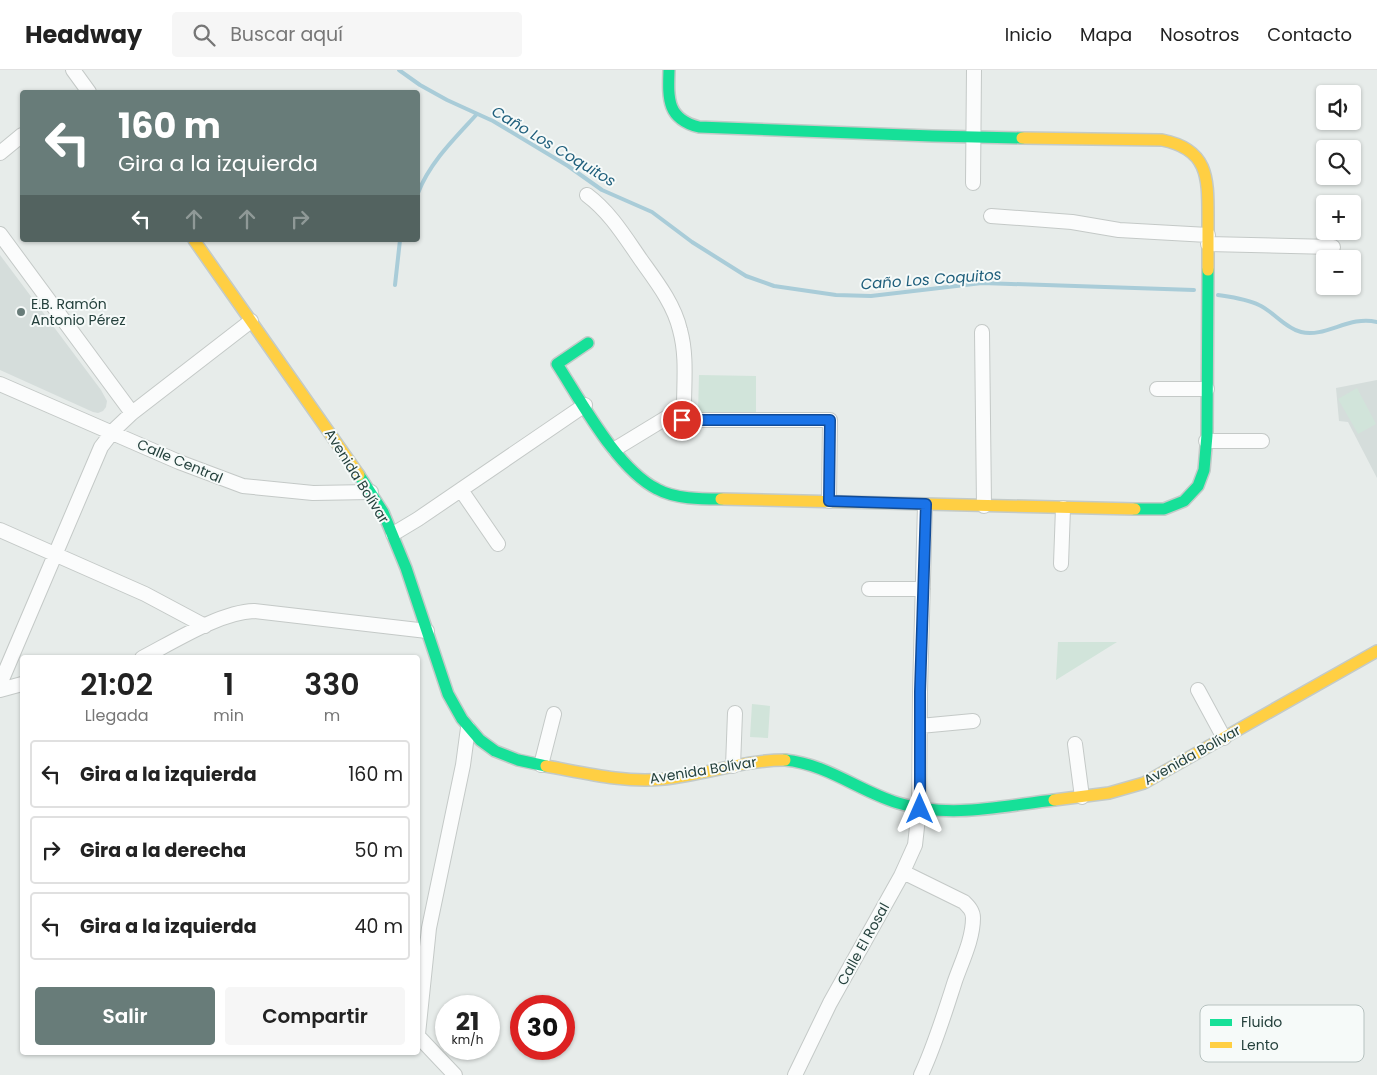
<!DOCTYPE html>
<html lang="es">
<head>
<meta charset="utf-8">
<style>
  body { margin:0; font-family:Poppins,sans-serif; background:#f6f6f6; color:#222; height:100vh; display:flex; flex-direction:column; font-size:19px; white-space:nowrap }
  * { box-sizing:border-box; margin:0 }
  p { font-size:16px; color:#767676 }
  .icon { flex:none; width:28px; height:28px; fill:none; stroke:currentColor; stroke-width:2; stroke-linecap:round; stroke-linejoin:round }
  .map { position:relative; flex:1; overflow:hidden }
  .panel { position:absolute; left:20px; top:585px; width:400px; height:400px; display:flex; flex-direction:column; background:#fff; border-radius:5px; box-shadow:0 1px 4px #0004 }
  .panel>* { flex:none }
  .guide { position:absolute; left:20px; top:20px; width:400px; height:152px; border-radius:5px; box-shadow:0 1px 4px #0004; background:#687c79; color:#fff; overflow:hidden }
  .tools { position:absolute; left:1316px; top:15px; display:grid; gap:10px }
  .tools a { display:grid; place-items:center; width:45px; height:45px; border-radius:5px; background:#fff; box-shadow:0 1px 4px #0004; font-size:25px }
  .speed { position:absolute; left:435px; top:925px; display:flex; gap:10px; font-size:25px; font-weight:700; text-align:center }
  .speed>* { display:grid; place-content:center; width:65px; height:65px; border-radius:50%; background:#fff; box-shadow:0 1px 4px #0004; line-height:1 }
  .speed small { font-size:12px; font-weight:400 }
  .speed .limit { border:8px solid #d22; background:#fff; color:#111 }
  .pin { position:absolute; display:grid; place-items:center; width:42px; height:42px; color:#fff; margin:-21px; border:2px solid #fff; border-radius:50%; box-shadow:0 1px 5px #0007 }
  .me { position:absolute; width:55px; margin:-28px; rotate:0deg; stroke-linejoin:round; filter:drop-shadow(0 0 4px #0008) }
  .turn { display:flex; align-items:center; gap:18px; height:105px; padding:0 15px; font-size:22px }
  .turn .icon { width:65px; height:65px; stroke-width:2.5 }
  .turn b { display:block; font-size:35px; line-height:42px }
  .lanes { display:flex; align-items:center; height:48px; padding:0 15px; background:#0003; justify-content:center; gap:25px; direction:ltr }
  .lanes .off { opacity:.35 }
  .eta { display:flex; justify-content:space-evenly; align-items:center; height:85px; text-align:center }
  .eta b { font-size:30px; font-weight:600; line-height:35px }
  .action { display:flex; gap:10px; margin-top:auto; padding:10px 15px }
  .action a { flex:1; height:58px; border-radius:5px; background:#687c79; color:#fff; font-size:20px; font-weight:600; line-height:58px; text-align:center }
  .action a+a { background:#f6f6f6; color:#222 }
  ul { padding:0; list-style:none }
  li { display:flex; align-items:center; gap:15px; height:68px; margin:0 10px 8px; padding:0 5px; border:2px solid #e0e0e0; border-radius:5px }
  li div { flex:1 }
  li b { display:block; font-size:19px }
  li em { font-style:normal }
  header { display:flex; align-items:center; gap:30px; box-sizing:border-box; height:70px; padding:0 25px; background:#fff; border-bottom:1px solid #e0e0e0 }
  header strong { font-size:24px }
  nav { display:flex; gap:28px; margin-inline-start:auto; font-size:18px }
  .search { width:350px; height:45px; background:#f6f6f6; display:flex; align-items:center; gap:12px; box-sizing:border-box; padding:0 18px; border-radius:5px; color:#767676; font-size:19px }
  .map>svg:first-child { display:block }
  .built { fill:#d5dddb }
  .green { fill:#d1e4da }
  .lines { fill:none; stroke-linecap:round; stroke-linejoin:round }
  .stream { stroke:#a9ccd8; stroke-width:4 }
  .street-casing { stroke:#c4c9c7; stroke-width:16 }
  .fast-casing { stroke:#c3cac8; stroke-width:14 }
  .slow-casing { stroke:#c3cac8; stroke-width:14 }
  .street { stroke:#fbfcfc; stroke-width:14 }
  .fast { stroke:#16e098; stroke-width:11 }
  .slow { stroke:#ffcf43; stroke-width:11 }
  .route-casing { stroke:#114b97; stroke-width:12 }
  .route { stroke:#1a73e8; stroke-width:9 }
  .poi-dot { fill:#687c79; stroke:#f6faf9; stroke-width:2 }
  .labels { text-anchor:middle; dominant-baseline:central; stroke-width:4; stroke-linejoin:round; paint-order:stroke }
  .poi-label { font-size:14px; fill:#24403c; stroke:#f6faf9; text-anchor:start }
  .street-label { font-size:14px; fill:#24403c; stroke:#f6faf9 }
  .water-label { font-size:15px; font-style:italic; fill:#1f5f7c; stroke:#f6faf9 }
  .key { fill:#f6faf9; stroke:#b7c2c0; stroke-width:1 }
  .key-label { font-size:14px; fill:#24403c }
</style>
</head>
<body>
<header>
<strong>Headway</strong>
<div class="search"><svg class="icon" aria-label="search" viewBox="0 0 24 24"><circle cx="10" cy="10" r="6"/><path d="M15 15l6 6"/></svg>Buscar aquí</div>
<nav><a>Inicio</a><a>Mapa</a><a>Nosotros</a><a>Contacto</a></nav>
</header>
<div class="map">
<svg width="1377" height="1005" viewBox="0 0 1377 1005">
  <rect width="100%" height="100%" fill="#e7ecea"/>
  <!-- built -->
  <path class="built" d="M 0,185 L 101,320 L 107,331 L 106,337 L 103,341 L 98,343 L 93,342 L 0,300 Z
    M 1377,310 L 1377,408 L 1348,352 L 1339,351 L 1336,318 Z"/>
  <!-- green -->
  <path class="green" d="M 699,305 L 756,306 L 756,344 L 698,343 Z
    M 1357,318 L 1376,354 L 1358,364 L 1338,329 Z
    M 1058,572 L 1117,572 L 1056,610 Z
    M 752,634 L 770,636 L 768,668 L 750,667 Z"/>
  <g class="lines">
    <!-- stream -->
    <path class="stream" d="M 399,0 L 420,15 L 447,30 L 493,51 L 568,96 L 602,120 L 652,142 L 692,172 L 746,206 L 774,216 L 836,225 L 871,226 L 982,213 L 1194,220
      M 418,123 C 430,92 455,68 477,44
      M 395,215 L 400,170
      M 1218,225 C 1231,227 1247,229 1259,235 C 1274,242 1285,258 1301,262 C 1326,268 1349,245 1377,252"/>
    <defs>
      <path id="street" d="M 73,0 L 89,22
        M 0,83 L 22,65
        M 973,113 L 974,0
        M 587,125 C 610,142 625,167 641,190 C 656,211 674,234 680,260 C 687,285 684,312 684,337 L 615,379
        M 991,146 L 1072,152 L 1119,160 L 1208,165
        M 0,164 L 132,343
        M 1208,174 L 1333,177
        M 982,262 L 984,436
        M 0,314 L 179,392 L 243,416 L 313,423 L 371,422
        M 1157,319 L 1207,319
        M 663,350 L 830,350 L 829,431
        M 1206,371 L 1262,371
        M 461,420 L 498,474
        M 0,460 L 145,524 L 205,556
        M 393,464 L 418,449 L 585,335
        M 1061,494 L 1063,438
        M 869,519 L 923,519
        M 142,588 C 173,572 220,542 254,541 L 427,561
        M 0,614 L 101,377 L 114,360 L 132,343 L 251,251
        M 0,620 L 22,614
        M 1198,620 L 1224,668
        M 920,656 L 973,651
        M 1075,674 L 1082,727
        M 541,695 L 554,644
        M 733,696 L 735,643
        M 903,802 L 964,832 C 969,837 973,841 973,848 C 973,869 962,891 955,911 C 945,942 935,975 921,1005
        M 418,964 L 429,858 L 463,695 L 468,658
        M 418,966 L 455,1005
        M 795,1005 L 830,933 L 901,806 L 915,775 L 919,739 L 920,622 L 925,435"/>
      <path id="fast" d="M 669,0 C 668,29 667,49 699,57 L 932,66 L 1022,68
        M 588,273 L 557,294 C 581,331 617,399 657,419 C 675,429 701,429 721,429
        M 359,405 L 383,442 L 406,498 L 448,624 L 462,649 L 480,670 L 495,681 L 518,690 L 546,696
        M 1135,439 L 1164,439 L 1184,431 L 1198,416 L 1204,400 L 1207,365 L 1208,200
        M 785,690 C 827,694 859,721 898,733 C 950,749 1002,736 1054,730"/>
      <path id="slow" d="M 1022,68 L 1162,70 C 1208,79 1208,107 1208,146 C 1208,164 1208,182 1208,200
        M 194,170 L 359,405
        M 721,429 L 1135,439
        M 546,696 C 585,703 624,713 664,709 C 705,705 743,690 785,690
        M 1054,730 L 1109,723 L 1144,713 L 1377,581"/>
    </defs>
    <!-- street casing -->
    <use href="#street" class="street-casing"/>
    <!-- fast casing -->
    <use href="#fast" class="fast-casing"/>
    <!-- slow casing -->
    <use href="#slow" class="slow-casing"/>
    <!-- street -->
    <use href="#street" class="street"/>
    <!-- fast -->
    <use href="#fast" class="fast"/>
    <!-- slow -->
    <use href="#slow" class="slow"/>
  </g>
  <g class="lines">
    <defs>
      <path id="route" d="M 682,350 L 830,350 L 829,431 L 926,434 L 920,622 L 920,739"/>
    </defs>
    <!-- route casing -->
    <use href="#route" class="route-casing"/>
    <!-- route -->
    <use href="#route" class="route"/>
  </g>
  <!-- markers -->
  <circle class="poi-dot" cx="21" cy="242" r="5"/>
  <g class="labels">
    <!-- poi labels -->
    <g class="poi-label">
      <text x="31" y="234">E.B. Ramón<tspan x="31" dy="16">Antonio Pérez</tspan></text>
    </g>
    <!-- street labels -->
    <g class="street-label">
      <text transform="translate(180 391) rotate(23)">Calle Central</text>
      <text transform="translate(357 406) rotate(58)">Avenida Bolívar</text>
      <text transform="translate(1192 685) rotate(-29)">Avenida Bolívar</text>
      <text transform="translate(703 700) rotate(-9)">Avenida Bolívar</text>
      <text transform="translate(863 874) rotate(-61)">Calle El Rosal</text>
    </g>
    <!-- water labels -->
    <g class="water-label">
      <text transform="translate(554 76) rotate(31)">Caño Los Coquitos</text>
      <text transform="translate(931 209) rotate(-4)">Caño Los Coquitos</text>
    </g>
  </g>
  <!-- legend -->
  <rect x="1200" y="935" width="164" height="57" rx="8" class="key"/>
  <rect x="1210" y="949" width="22" height="7" fill="#16e098"/>
  <rect x="1210" y="972" width="22" height="6" fill="#ffcf43"/>
  <g class="key-label">
    <text x="1241" y="957">Fluido</text>
    <text x="1241" y="980">Lento</text>
  </g>
</svg>
<div class="tools">
<a><svg class="icon" aria-label="sound" viewBox="0 0 24 24"><path d="M4 9h4l5-4v14l-5-4H4zM17 9q2 3 0 6"/></svg></a>
<a><svg class="icon" aria-label="search" viewBox="0 0 24 24"><circle cx="10" cy="10" r="6"/><path d="M15 15l6 6"/></svg></a>
<a>+</a>
<a>−</a>
</div>
<div class="speed"><div>21<small>km/h</small></div><div class="limit">30</div></div>
<div class="pin" style="left:682px;top:350px;background:#d93025"><svg class="icon" aria-label="arrive" viewBox="0 0 24 24"><path d="M6 21V4h12l-3 4 3 4H6"/></svg></div>
<svg class="me" style="left:920px;top:739px" viewBox="-20 -20 40 40"><path d="M0-17L14 15 0 8-14 15z" fill="#1a73e8" stroke="#fff" stroke-width="4"/></svg>
<div class="guide">
<div class="turn"><svg class="icon" aria-label="left" viewBox="0 0 24 24"><path d="M17 20v-9H6M10 6l-5 5 5 5"/></svg><div><b>160 m</b>Gira a la izquierda</div></div>
<div class="lanes"><svg class="icon" aria-label="left" viewBox="0 0 24 24"><path d="M17 20v-9H6M10 6l-5 5 5 5"/></svg><svg class="icon off" aria-label="ahead" viewBox="0 0 24 24"><path d="M12 20V5M6 11l6-6 6 6"/></svg><svg class="icon off" aria-label="ahead" viewBox="0 0 24 24"><path d="M12 20V5M6 11l6-6 6 6"/></svg><svg class="icon off" aria-label="right" viewBox="0 0 24 24"><path d="M7 20v-9h11M14 6l5 5-5 5"/></svg></div>
</div>
<section class="panel">
<div class="eta">
<div><b>21:02</b><p>Llegada</p></div>
<div><b>1</b><p>min</p></div>
<div><b>330</b><p>m</p></div>
</div>
<ul>
<li><svg class="icon" aria-label="left" viewBox="0 0 24 24"><path d="M17 20v-9H6M10 6l-5 5 5 5"/></svg><div><b>Gira a la izquierda</b></div><em>160 m</em></li>
<li><svg class="icon" aria-label="right" viewBox="0 0 24 24"><path d="M7 20v-9h11M14 6l5 5-5 5"/></svg><div><b>Gira a la derecha</b></div><em>50 m</em></li>
<li><svg class="icon" aria-label="left" viewBox="0 0 24 24"><path d="M17 20v-9H6M10 6l-5 5 5 5"/></svg><div><b>Gira a la izquierda</b></div><em>40 m</em></li>
</ul>
<div class="action"><a>Salir</a><a>Compartir</a></div>
</section>
</div>
</body>
</html>
